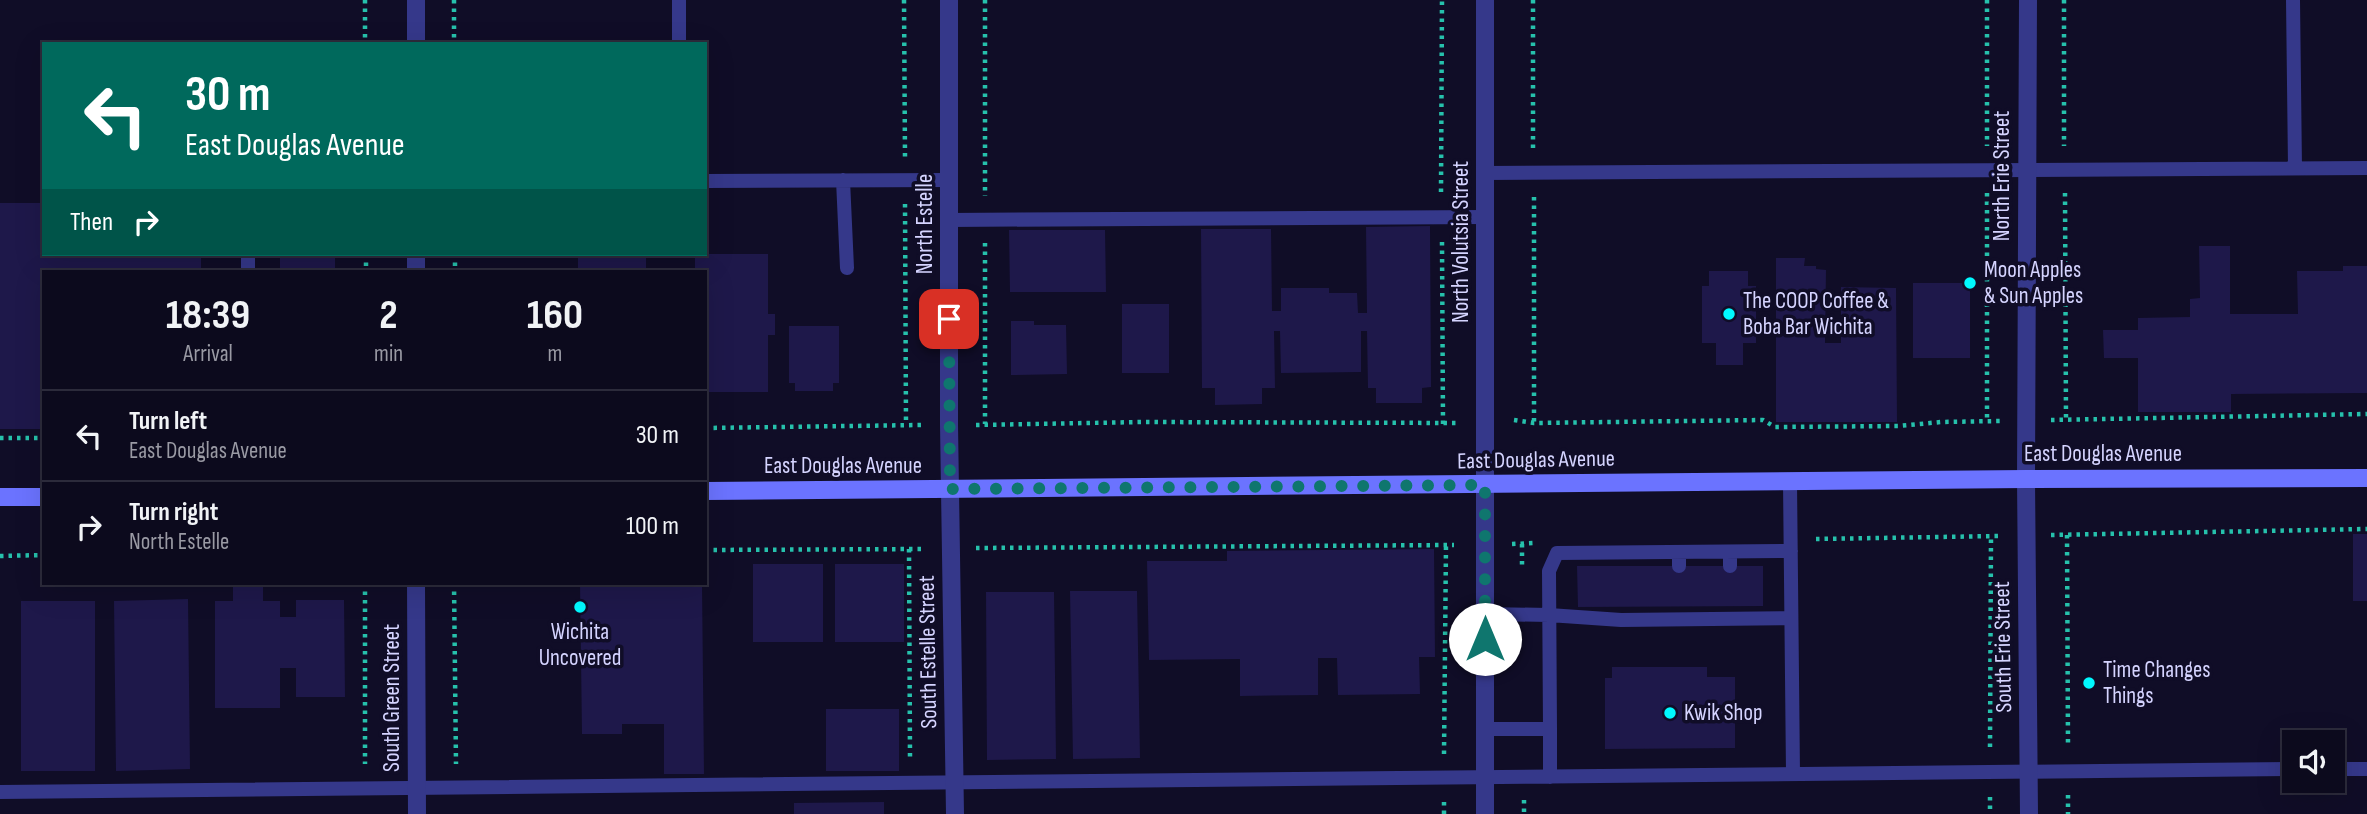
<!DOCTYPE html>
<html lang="en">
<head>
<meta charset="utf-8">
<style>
  body { margin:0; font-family:"Sofia Sans Condensed",sans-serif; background:#151326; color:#f1f3f6; height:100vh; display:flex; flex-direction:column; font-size:26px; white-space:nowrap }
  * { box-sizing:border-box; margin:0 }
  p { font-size:23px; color:#9a9aa4 }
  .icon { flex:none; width:38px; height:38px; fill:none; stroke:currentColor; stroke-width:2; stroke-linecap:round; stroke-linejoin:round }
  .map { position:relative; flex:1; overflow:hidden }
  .details { position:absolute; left:42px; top:270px; width:665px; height:315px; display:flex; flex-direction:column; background:#0c0a1d; border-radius:0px; box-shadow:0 7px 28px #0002,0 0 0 2px #2c2b3b }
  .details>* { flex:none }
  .guide { position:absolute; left:42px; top:42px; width:665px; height:214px; border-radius:0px; box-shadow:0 7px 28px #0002,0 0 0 2px #2c2b3b; background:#00695c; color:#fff; overflow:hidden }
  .buttons { position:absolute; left:2282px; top:730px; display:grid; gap:14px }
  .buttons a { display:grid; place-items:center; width:63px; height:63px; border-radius:0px; background:#0c0a1d; box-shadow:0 7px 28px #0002,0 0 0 2px #2c2b3b; font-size:35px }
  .pin { position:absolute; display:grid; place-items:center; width:60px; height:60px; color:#fff; margin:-30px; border-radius:14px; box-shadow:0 4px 10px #0006 }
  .me { position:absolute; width:77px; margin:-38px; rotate:0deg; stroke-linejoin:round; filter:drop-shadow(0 0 5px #0008) }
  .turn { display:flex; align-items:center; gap:24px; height:147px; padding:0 28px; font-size:32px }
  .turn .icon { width:91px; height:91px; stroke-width:2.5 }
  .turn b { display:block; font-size:49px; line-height:60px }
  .then { display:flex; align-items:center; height:66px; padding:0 28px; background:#0003; gap:14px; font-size:26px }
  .eta { display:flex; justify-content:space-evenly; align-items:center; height:119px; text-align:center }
  .eta b { font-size:42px; font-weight:700; line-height:49px }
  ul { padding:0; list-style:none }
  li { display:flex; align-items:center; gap:21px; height:91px; padding:0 28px; border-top:2px solid #2c2b3b }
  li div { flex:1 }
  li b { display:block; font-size:26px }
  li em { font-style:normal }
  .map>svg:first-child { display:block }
  .building { fill:#1e184a }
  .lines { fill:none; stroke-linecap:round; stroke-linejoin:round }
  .path { stroke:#26c1ac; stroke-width:4.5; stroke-dasharray:3.5 5; stroke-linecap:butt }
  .lane { stroke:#35388a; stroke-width:14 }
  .street { stroke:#35388a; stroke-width:18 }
  .secondary { stroke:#6b73ff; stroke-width:18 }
  .route { stroke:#0f766e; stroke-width:12; stroke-dasharray:0 21.6 }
  .poi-dot { fill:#00f9ff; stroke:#100d27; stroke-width:2.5 }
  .labels { text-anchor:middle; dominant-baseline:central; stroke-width:7; stroke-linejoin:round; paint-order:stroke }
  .street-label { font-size:23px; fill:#d5d4ff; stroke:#100d27 }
  .poi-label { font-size:23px; fill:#d5d4ff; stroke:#100d27; text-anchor:start }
</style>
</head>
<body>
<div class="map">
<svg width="2367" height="814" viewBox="0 0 2367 814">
  <rect width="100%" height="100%" fill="#100d27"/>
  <!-- building -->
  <path class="building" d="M 0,203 L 44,203 L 44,254 L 201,254 L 201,271 L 44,271 L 44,429 L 0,429 Z
    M 1430,226 L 1431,387 L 1422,388 L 1422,403 L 1376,403 L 1376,388 L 1368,388 L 1367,331 L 1361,331 L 1361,372 L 1281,373 L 1280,331 L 1274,331 L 1275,388 L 1262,388 L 1262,404 L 1215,405 L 1215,388 L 1202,388 L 1201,229 L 1271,229 L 1272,311 L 1281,311 L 1281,288 L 1329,288 L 1329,293 L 1357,293 L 1358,313 L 1367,313 L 1366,227 Z
    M 1009,230 L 1105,230 L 1106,292 L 1010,292 Z
    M 2199,246 L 2230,246 L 2230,314 L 2298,314 L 2297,271 L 2343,271 L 2343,266 L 2367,266 L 2367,393 L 2231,394 L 2231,412 L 2138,412 L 2138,358 L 2104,358 L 2103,330 L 2138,330 L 2138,318 L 2190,317 L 2190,299 L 2200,298 Z
    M 280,254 L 335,254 L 335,271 L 280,271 Z
    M 578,254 L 646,254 L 646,271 L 578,271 Z
    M 695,254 L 768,254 L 768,314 L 775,314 L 775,335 L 768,335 L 768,392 L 705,392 L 705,271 L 695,271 Z
    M 1776,258 L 1805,258 L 1804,266 L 1816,266 L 1816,269 L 1826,270 L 1825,343 L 1841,343 L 1841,287 L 1896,288 L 1897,422 L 1776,422 Z
    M 1709,271 L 1748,271 L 1748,286 L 1756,286 L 1756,343 L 1743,343 L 1743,365 L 1716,365 L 1716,343 L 1702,343 L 1702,286 L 1709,286 Z
    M 1913,283 L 1970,283 L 1970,358 L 1913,358 Z
    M 1122,304 L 1169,304 L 1169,373 L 1122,373 Z
    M 1011,321 L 1034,321 L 1034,325 L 1066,325 L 1067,374 L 1011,375 Z
    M 789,326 L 839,326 L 839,383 L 833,383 L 833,391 L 795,391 L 795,383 L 789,383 Z
    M 2353,534 L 2367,534 L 2367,601 L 2353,601 Z
    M 1434,549 L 1435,657 L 1419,657 L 1420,694 L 1338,695 L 1337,658 L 1318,658 L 1318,695 L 1240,696 L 1240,659 L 1149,660 L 1147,561 L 1227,561 L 1227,551 Z
    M 753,564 L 823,564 L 823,642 L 753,642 Z
    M 835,564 L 904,564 L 904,642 L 835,642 Z
    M 1577,566 L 1763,566 L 1763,606 L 1578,607 Z
    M 233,583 L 263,583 L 263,601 L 280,601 L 280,617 L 296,617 L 296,600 L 344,600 L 345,697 L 296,697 L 296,668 L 280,668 L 280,708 L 215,708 L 215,601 L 233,601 Z
    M 580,583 L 702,583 L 704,774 L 664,774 L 664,724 L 622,724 L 622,734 L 582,734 Z
    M 1070,591 L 1137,591 L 1140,758 L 1073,759 Z
    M 986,592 L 1054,592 L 1056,759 L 987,760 Z
    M 188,599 L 190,769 L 116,771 L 114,601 Z
    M 21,601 L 95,601 L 95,771 L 21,771 Z
    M 1612,667 L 1707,667 L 1707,677 L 1735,677 L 1735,748 L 1605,749 L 1605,678 L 1612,678 Z
    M 826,709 L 899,709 L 899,771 L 826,771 Z
    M 884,802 L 884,814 L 794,814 L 794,803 Z"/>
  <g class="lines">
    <!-- path -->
    <path class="path" d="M 365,0 L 365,44
      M 454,0 L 454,44
      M 904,0 L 905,157
      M 985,0 L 985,196
      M 1533,0 L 1533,150
      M 1987,0 L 1987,146
      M 2064,0 L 2064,146
      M 1441,192 L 1442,0
      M 1987,193 L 1987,421
      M 2065,193 L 2066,420
      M 1534,197 L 1534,423
      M 905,204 L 906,425
      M 1442,242 L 1443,424
      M 985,243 L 985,424
      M 366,254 L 366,271
      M 455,254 L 455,271
      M 1514,420 L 1534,423 L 1763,420 L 1775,427 L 1898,426 L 1941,422 L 2001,421
      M 2051,420 L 2367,414
      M 976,425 L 1144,422 L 1458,423
      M 705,428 L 921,425
      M 0,438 L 44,438
      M 2051,535 L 2367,529
      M 2067,535 L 2068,747
      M 1816,539 L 2000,536
      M 1512,544 L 1535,543
      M 1522,544 L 1522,567
      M 976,548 L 1454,545
      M 909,549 L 910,758
      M 705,550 L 924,549
      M 0,556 L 44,555
      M 365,583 L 365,764
      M 454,583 L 456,764
      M 1990,747 L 1991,536
      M 1444,754 L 1446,545
      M 2068,795 L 2068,814
      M 1990,797 L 1990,814
      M 1524,800 L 1524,814
      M 1444,814 L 1444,801"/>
    <!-- lane -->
    <path class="lane" d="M 679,0 L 679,44
      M 2293,0 L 2295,168
      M 1485,173 L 2367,168
      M 843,180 L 847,268
      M 705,181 L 949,180
      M 949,220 L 1485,217
      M 248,254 L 248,271
      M 1790,482 L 1793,774
      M 1679,552 L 1679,566
      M 1730,552 L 1730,566
      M 1485,614 L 1549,615 L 1621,620 L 1791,618
      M 1485,729 L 1550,729 L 1549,571 L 1557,553 L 1791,551
      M 1550,729 L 1550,777
      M 2333,769 L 2367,769
      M 0,792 L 2294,769"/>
    <!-- street -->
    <path class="street" d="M 416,0 L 416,44
      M 949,0 L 949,425 L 955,814
      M 2028,0 L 2026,479 L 2029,814
      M 416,254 L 416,271
      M 416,583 L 417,814
      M 1485,814 L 1485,0"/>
    <!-- secondary -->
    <path class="secondary" d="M 705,491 L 2026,479 L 2367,478
      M 0,497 L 44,497"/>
  </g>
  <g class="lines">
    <!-- route -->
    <path class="route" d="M 949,319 L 950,489 L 1485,485 L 1485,639"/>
  </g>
  <!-- markers -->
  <g class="poi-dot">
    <circle cx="1970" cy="283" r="7"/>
    <circle cx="1729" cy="314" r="7"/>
    <circle cx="580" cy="607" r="7"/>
    <circle cx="2089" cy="683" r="7"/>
    <circle cx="1670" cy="713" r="7"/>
  </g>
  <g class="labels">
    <!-- street labels -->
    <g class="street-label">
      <text transform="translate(2002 176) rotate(-90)">North Erie Street</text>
      <text transform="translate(925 224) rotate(-90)">North Estelle</text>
      <text transform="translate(1461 242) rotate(-90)">North Volutsia Street</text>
      <text x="2103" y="454">East Douglas Avenue</text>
      <text transform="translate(1536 460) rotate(-1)">East Douglas Avenue</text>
      <text x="843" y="466">East Douglas Avenue</text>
      <text transform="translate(2003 647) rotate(-91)">South Erie Street</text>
      <text transform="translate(928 652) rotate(-91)">South Estelle Street</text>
      <text transform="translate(392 698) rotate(-90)">South Green Street</text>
    </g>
    <!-- poi labels -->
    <g class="poi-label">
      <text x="1984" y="270">Moon Apples<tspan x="1984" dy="26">&amp; Sun Apples</tspan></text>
      <text x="1743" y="301">The COOP Coffee &amp;<tspan x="1743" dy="26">Boba Bar Wichita</tspan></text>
      <text x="580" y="632" text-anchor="middle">Wichita<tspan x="580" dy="26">Uncovered</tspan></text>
      <text x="2103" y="670">Time Changes<tspan x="2103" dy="26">Things</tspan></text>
      <text x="1684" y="713">Kwik Shop</text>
    </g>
  </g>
</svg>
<div class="buttons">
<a><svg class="icon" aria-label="sound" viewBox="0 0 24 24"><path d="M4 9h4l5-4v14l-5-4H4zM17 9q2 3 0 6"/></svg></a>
</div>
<div class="pin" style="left:949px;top:319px;background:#d93025"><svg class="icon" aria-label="arrive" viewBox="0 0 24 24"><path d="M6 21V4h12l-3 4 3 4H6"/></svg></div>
<svg class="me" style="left:1485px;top:639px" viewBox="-20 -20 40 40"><circle r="19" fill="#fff"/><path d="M0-13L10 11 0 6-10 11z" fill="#0f766e"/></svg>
<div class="guide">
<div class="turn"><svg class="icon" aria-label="left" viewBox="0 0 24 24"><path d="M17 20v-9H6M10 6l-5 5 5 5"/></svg><div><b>30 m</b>East Douglas Avenue</div></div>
<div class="then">Then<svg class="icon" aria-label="right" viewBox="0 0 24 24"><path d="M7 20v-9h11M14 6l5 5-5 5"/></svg></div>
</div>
<section class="details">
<div class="eta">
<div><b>18:39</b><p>Arrival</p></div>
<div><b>2</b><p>min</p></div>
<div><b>160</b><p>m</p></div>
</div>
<ul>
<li><svg class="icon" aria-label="left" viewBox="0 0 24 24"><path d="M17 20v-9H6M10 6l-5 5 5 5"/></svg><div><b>Turn left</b><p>East Douglas Avenue</p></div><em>30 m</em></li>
<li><svg class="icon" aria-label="right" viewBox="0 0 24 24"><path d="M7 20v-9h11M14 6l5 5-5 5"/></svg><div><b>Turn right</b><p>North Estelle</p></div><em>100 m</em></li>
</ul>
</section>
</div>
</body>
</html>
